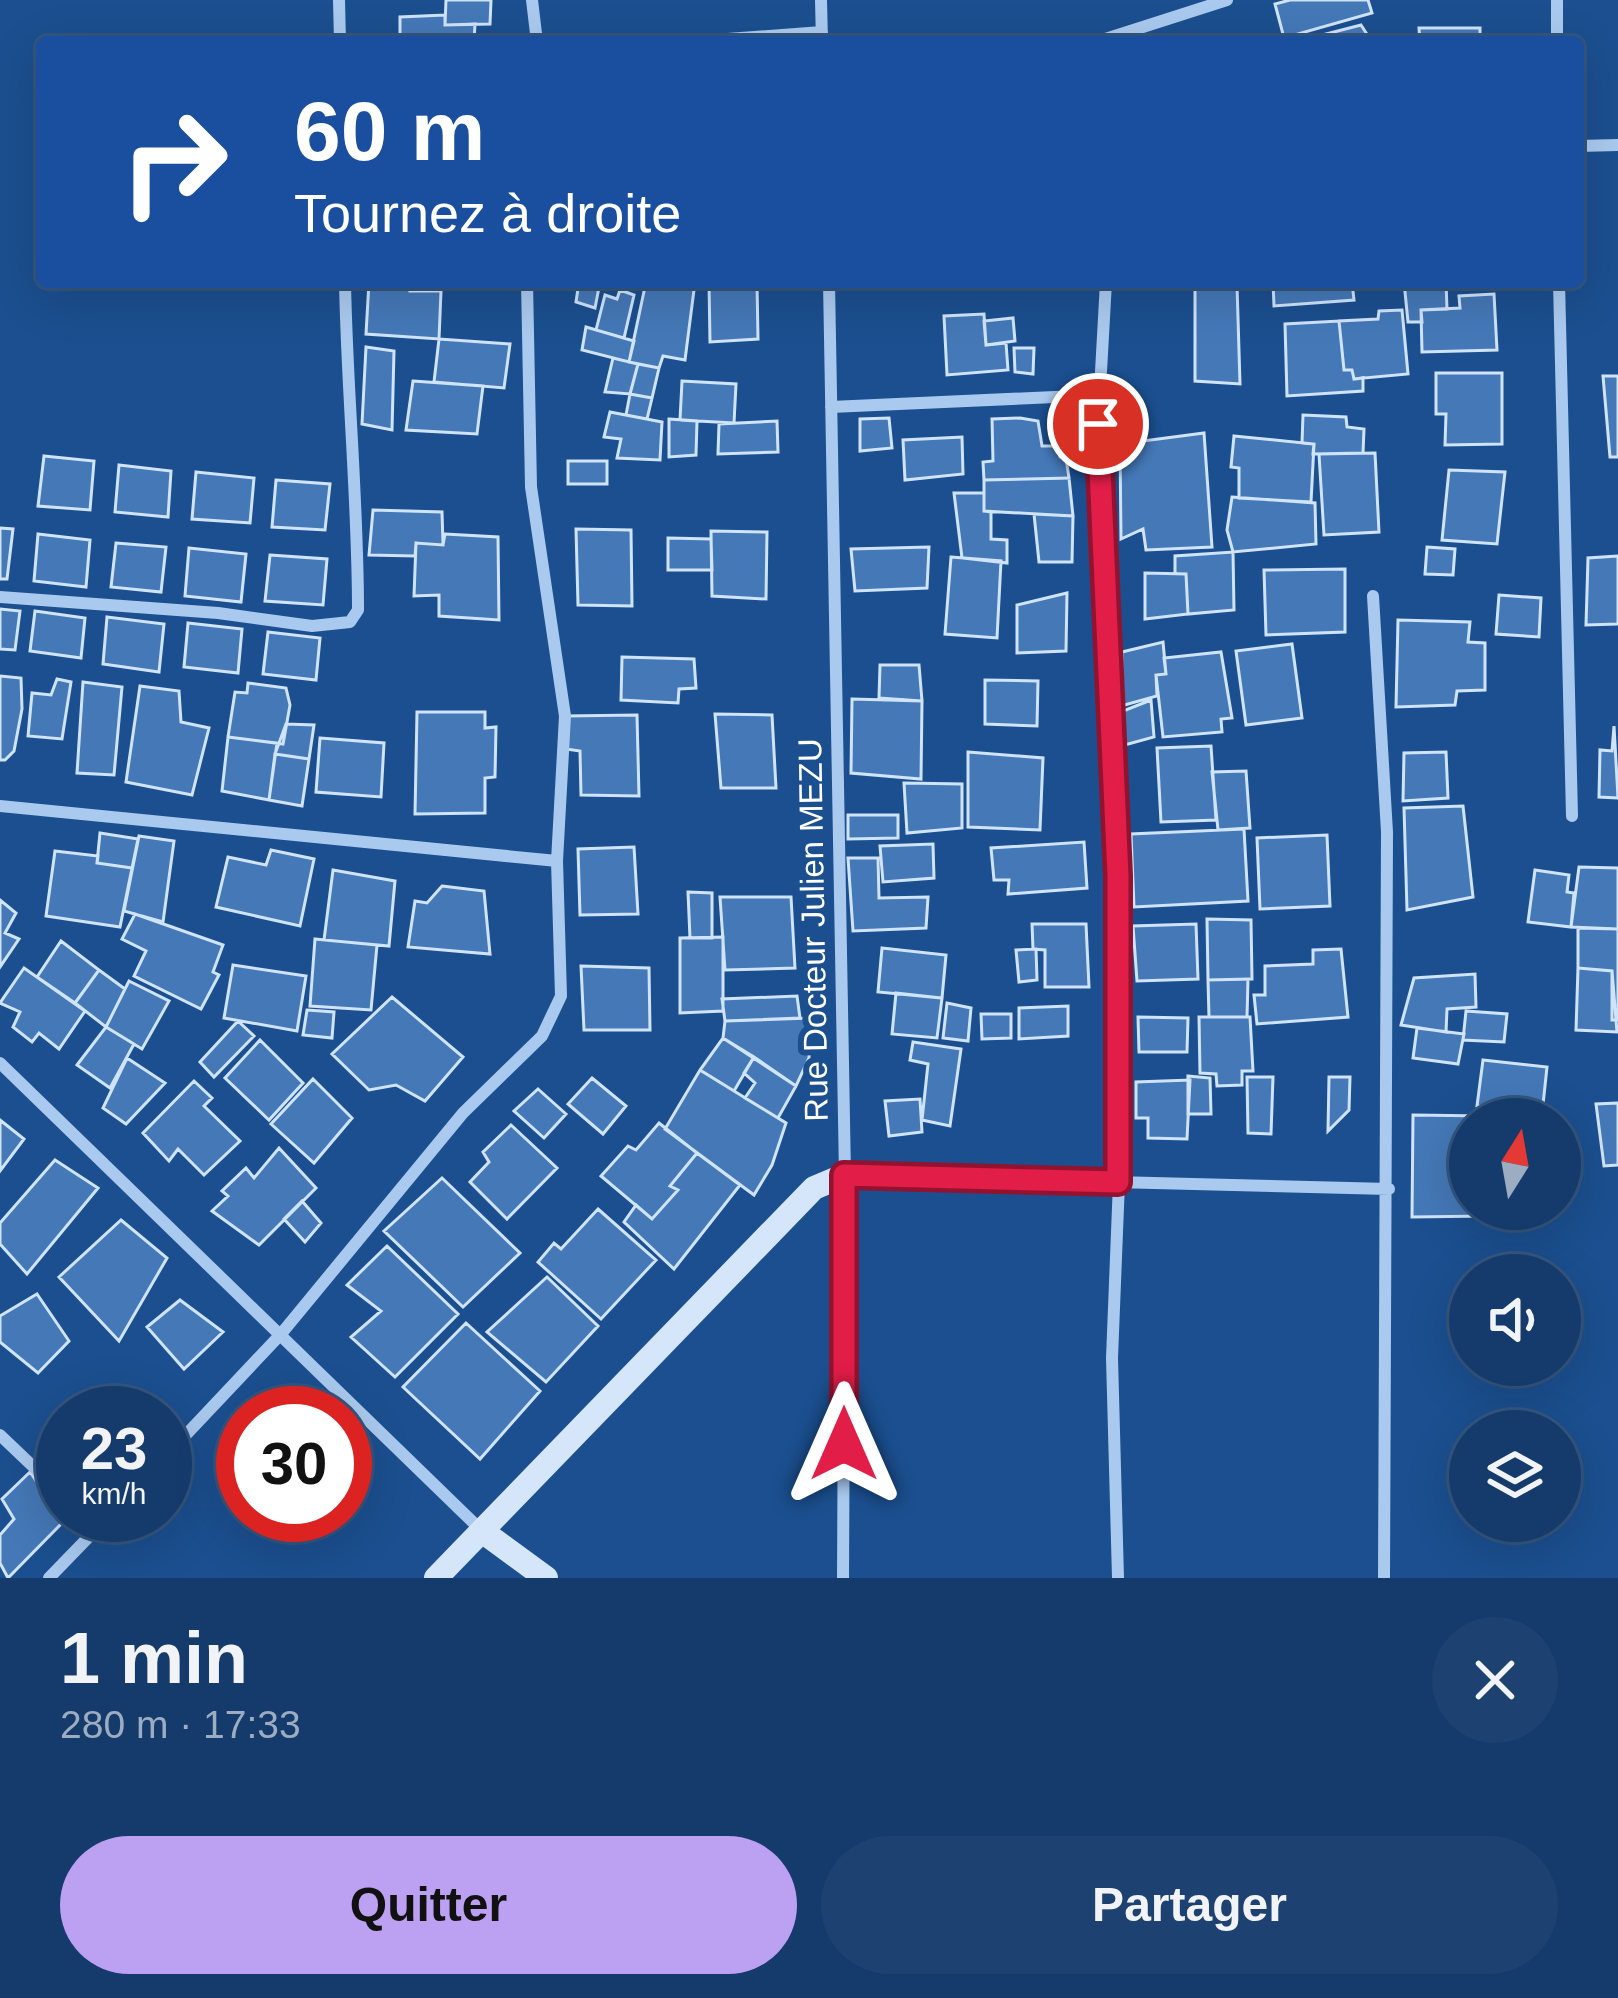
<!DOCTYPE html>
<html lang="fr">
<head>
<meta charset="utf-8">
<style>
  body { margin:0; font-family:Helvetica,sans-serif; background:#1d4271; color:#f1f3f6; height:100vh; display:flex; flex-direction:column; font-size:45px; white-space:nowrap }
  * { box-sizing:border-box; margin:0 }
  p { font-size:39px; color:#9dadc1 }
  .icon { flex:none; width:66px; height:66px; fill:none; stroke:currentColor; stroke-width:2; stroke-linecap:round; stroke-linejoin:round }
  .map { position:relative; height:1578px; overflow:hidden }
  .side { display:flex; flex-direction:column; background:#143b6b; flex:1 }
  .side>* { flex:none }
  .banner { position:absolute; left:36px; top:36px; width:1548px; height:252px; border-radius:12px; box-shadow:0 12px 48px #0002,0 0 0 3px #33557e; background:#1a4fa0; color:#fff; overflow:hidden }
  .needle { width:78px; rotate:11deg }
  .tools { position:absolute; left:1449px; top:1098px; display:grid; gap:24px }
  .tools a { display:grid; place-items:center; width:132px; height:132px; border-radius:50%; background:#143b6b; box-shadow:0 12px 48px #0002,0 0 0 3px #33557e; font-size:60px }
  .speed { position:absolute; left:36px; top:1386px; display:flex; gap:24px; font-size:60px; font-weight:700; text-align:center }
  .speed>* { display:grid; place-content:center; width:156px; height:156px; border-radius:50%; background:#143b6b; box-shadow:0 12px 48px #0002,0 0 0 3px #33557e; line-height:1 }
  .speed small { font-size:30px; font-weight:400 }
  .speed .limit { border:18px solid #d22; background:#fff; color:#111 }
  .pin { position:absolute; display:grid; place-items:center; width:102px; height:102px; color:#fff; margin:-51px; border:6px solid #fff; border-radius:50%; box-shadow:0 3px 12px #0007 }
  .me { position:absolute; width:132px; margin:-66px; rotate:0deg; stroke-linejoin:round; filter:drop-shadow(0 0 9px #0008) }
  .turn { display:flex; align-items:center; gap:42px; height:252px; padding:0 60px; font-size:54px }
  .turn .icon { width:156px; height:156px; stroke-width:2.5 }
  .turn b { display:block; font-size:84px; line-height:102px }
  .round { display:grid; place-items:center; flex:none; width:126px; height:126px; border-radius:63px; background:#1d4271 }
  .overview { display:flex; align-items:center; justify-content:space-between; height:204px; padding:0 60px }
  h1 { font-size:72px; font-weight:700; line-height:90px }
  .cta { display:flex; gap:24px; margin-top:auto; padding:24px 60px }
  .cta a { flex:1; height:138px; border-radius:72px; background:#bca0f2; color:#111; font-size:48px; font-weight:700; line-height:138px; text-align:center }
  .cta a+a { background:#1d4271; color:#f1f3f6 }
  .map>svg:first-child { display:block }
  .building { fill:#4478b7; stroke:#cfe3fa; stroke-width:3 }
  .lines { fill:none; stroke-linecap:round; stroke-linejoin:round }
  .street { stroke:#a9c9ee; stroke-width:12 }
  .secondary { stroke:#d6e6fa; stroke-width:24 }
  .route-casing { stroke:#92132f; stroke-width:30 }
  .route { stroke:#e11d48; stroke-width:21 }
  .labels { text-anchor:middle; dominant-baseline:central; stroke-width:12; stroke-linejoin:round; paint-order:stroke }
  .street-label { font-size:33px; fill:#fff; stroke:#1b4f8f }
</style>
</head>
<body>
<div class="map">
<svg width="1618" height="1578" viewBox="0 0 1618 1578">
  <rect width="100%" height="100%" fill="#1b4f8f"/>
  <!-- building -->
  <path class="building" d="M 446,0 L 491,0 L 490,24 L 445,25 Z
    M 1290,0 L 1368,0 L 1372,13 L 1284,38 L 1275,4 Z
    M 445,15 L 445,25 L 475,24 L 474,42 L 400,42 L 400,17 Z
    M 1361,25 L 1372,42 L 1295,42 Z
    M 1419,28 L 1480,28 L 1480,42 L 1420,42 Z
    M 369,282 L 411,282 L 410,291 L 441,291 L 439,339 L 366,334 Z
    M 579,282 L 600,282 L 595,308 L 576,302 Z
    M 646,282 L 695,282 L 685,360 L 663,356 L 659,368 L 629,362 Z
    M 709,282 L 757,282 L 758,339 L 710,342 Z
    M 1273,282 L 1352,282 L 1354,300 L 1274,306 Z
    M 1404,282 L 1446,282 L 1447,309 L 1421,310 L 1422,322 L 1408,322 Z
    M 1195,284 L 1237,285 L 1240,384 L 1195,381 Z
    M 620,290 L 634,295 L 624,338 L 596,330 L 605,295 L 617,299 Z
    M 1494,294 L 1497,350 L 1422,352 L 1421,310 L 1460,308 L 1459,296 Z
    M 1402,310 L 1408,374 L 1354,379 L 1352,370 L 1344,370 L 1339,321 L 1378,319 L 1379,311 Z
    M 984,314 L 986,345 L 1006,343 L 1008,370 L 947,375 L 944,316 Z
    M 1013,318 L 1015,341 L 986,345 L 984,321 Z
    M 1339,321 L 1344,370 L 1352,370 L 1354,379 L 1363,378 L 1363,391 L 1287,396 L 1285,324 Z
    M 586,327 L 634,341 L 629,362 L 582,350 Z
    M 439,339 L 510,344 L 504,388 L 434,382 Z
    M 366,347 L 394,351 L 392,430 L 362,424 Z
    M 1014,348 L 1034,348 L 1033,374 L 1015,372 Z
    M 613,358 L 638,364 L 630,394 L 605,392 Z
    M 638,364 L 659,368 L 652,398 L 630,394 Z
    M 1436,373 L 1502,373 L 1502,444 L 1445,445 L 1446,414 L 1436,414 Z
    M 1603,376 L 1618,376 L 1618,457 L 1610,457 Z
    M 413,381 L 483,386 L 477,434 L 406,430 Z
    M 682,381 L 736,384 L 734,423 L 680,420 Z
    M 630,394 L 652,398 L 647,419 L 626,415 Z
    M 610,412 L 662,422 L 660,460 L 617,458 L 621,439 L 604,437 Z
    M 1303,415 L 1346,417 L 1347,427 L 1364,429 L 1363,453 L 1313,454 L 1314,444 L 1302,443 Z
    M 889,418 L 892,448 L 860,451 L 860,419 Z
    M 1020,418 L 1038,421 L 1042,446 L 1058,446 L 1060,457 L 1066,458 L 1069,478 L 984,480 L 983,462 L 993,461 L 992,419 Z
    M 669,419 L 697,421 L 696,455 L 669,457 Z
    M 777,421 L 778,452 L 718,454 L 719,424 Z
    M 1204,433 L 1212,547 L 1146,550 L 1143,529 L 1121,539 L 1120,444 Z
    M 1234,436 L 1314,444 L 1311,502 L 1239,498 L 1239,468 L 1231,467 Z
    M 962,437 L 963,474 L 905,480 L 903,440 Z
    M 1375,453 L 1379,532 L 1324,535 L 1319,454 Z
    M 44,456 L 94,461 L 90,510 L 38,506 Z
    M 568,461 L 607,461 L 607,484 L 568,484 Z
    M 119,465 L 171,471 L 168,517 L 115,512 Z
    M 1449,470 L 1505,472 L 1497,544 L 1442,540 Z
    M 196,472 L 254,478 L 250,523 L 192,519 Z
    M 1069,478 L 1073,516 L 984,511 L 984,480 Z
    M 276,480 L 330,484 L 325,530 L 272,527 Z
    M 954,493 L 984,493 L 984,511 L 991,512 L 991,539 L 1007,540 L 1007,563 L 962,558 Z
    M 1232,497 L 1315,503 L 1316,544 L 1233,552 L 1227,530 Z
    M 373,510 L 442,512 L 443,545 L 416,543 L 415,556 L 369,555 Z
    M 1034,514 L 1073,516 L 1072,562 L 1039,562 Z
    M 0,528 L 13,529 L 7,579 L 0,579 Z
    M 576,529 L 631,530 L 632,606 L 578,605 Z
    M 711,531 L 767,532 L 766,599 L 712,596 Z
    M 38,534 L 90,540 L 86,587 L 34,581 Z
    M 445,534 L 498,537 L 499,620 L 439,616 L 439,595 L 414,596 L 416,543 L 443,545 Z
    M 668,538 L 711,539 L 712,570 L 668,570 Z
    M 116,543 L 166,547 L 161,592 L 111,587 Z
    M 929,547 L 927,588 L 855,591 L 851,549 Z
    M 1427,547 L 1455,549 L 1453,575 L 1425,574 Z
    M 189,548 L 246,554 L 241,602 L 185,596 Z
    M 1233,552 L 1234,610 L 1188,614 L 1186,574 L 1175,574 L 1175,556 Z
    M 270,555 L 327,559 L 323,605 L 265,601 Z
    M 1618,556 L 1618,624 L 1586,625 L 1588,558 Z
    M 951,557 L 1001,561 L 997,638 L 945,634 Z
    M 1345,569 L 1345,632 L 1266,635 L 1264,570 Z
    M 1145,573 L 1186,574 L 1188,614 L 1145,619 Z
    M 1067,593 L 1066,651 L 1017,653 L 1017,605 Z
    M 1499,595 L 1541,598 L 1539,637 L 1496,634 Z
    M 0,609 L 20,611 L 15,650 L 0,649 Z
    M 35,611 L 85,618 L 81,658 L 30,651 Z
    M 107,617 L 164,624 L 159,672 L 103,664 Z
    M 1398,620 L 1470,622 L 1468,642 L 1485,643 L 1485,690 L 1457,691 L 1455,705 L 1396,707 Z
    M 188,623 L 242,629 L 238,673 L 184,667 Z
    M 268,632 L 320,638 L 316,680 L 263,674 Z
    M 1163,642 L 1166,674 L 1156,675 L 1157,696 L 1121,706 L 1122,652 Z
    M 1292,644 L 1302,718 L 1246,725 L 1236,651 Z
    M 1221,652 L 1232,718 L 1221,719 L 1222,732 L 1163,737 L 1156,675 L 1166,674 L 1164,658 Z
    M 622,657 L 694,659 L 696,688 L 679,689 L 678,703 L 621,700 Z
    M 880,665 L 919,665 L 922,701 L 879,698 Z
    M 0,676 L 21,678 L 22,709 L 14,751 L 5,760 L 0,760 Z
    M 57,679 L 71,682 L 62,739 L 28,736 L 32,693 L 51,695 Z
    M 985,680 L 1038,681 L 1037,726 L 985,724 Z
    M 83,682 L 122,687 L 114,775 L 77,773 Z
    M 248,683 L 286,688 L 290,705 L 283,744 L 228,737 L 235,692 L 247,693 Z
    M 140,686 L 179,691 L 181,722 L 209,728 L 192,795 L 126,782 Z
    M 852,699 L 922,701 L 921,779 L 851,773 Z
    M 1151,700 L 1154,737 L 1121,746 L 1123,711 Z
    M 417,712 L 485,712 L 485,728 L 496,727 L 495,777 L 485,778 L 485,813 L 415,814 Z
    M 715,714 L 772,715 L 776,788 L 721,788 Z
    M 637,715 L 639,796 L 581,795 L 580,751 L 566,749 L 566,716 Z
    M 286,724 L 314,725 L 309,759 L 275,754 Z
    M 1614,726 L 1618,798 L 1599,797 L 1600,750 L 1612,751 Z
    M 228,737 L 277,743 L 269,800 L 222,791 Z
    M 320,738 L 384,743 L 381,797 L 316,792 Z
    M 1211,746 L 1216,820 L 1161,822 L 1157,748 Z
    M 968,752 L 1043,758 L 1040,830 L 968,827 Z
    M 1446,752 L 1448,798 L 1403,801 L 1404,753 Z
    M 275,754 L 309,759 L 302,806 L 269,800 Z
    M 1246,771 L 1250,828 L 1218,830 L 1212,772 Z
    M 904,783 L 962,784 L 962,828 L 907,833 Z
    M 1463,806 L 1473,897 L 1407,910 L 1404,808 Z
    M 848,815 L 898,815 L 898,838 L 848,839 Z
    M 1244,829 L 1248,901 L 1134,907 L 1131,834 Z
    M 100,833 L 138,839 L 132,868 L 97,863 Z
    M 1327,835 L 1330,906 L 1260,909 L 1257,838 Z
    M 139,836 L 174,841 L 163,922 L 124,911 Z
    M 1084,842 L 1087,888 L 1008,894 L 1009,880 L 994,880 L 991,848 Z
    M 933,844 L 934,878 L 883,882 L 880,846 Z
    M 634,847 L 638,914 L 580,915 L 578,849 Z
    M 271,850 L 314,859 L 300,926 L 216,907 L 228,857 L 266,865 Z
    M 55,851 L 98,856 L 97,863 L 132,868 L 120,927 L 46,916 Z
    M 848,858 L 878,858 L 879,898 L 928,897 L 926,928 L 853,931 Z
    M 1579,867 L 1618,868 L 1618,929 L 1571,927 Z
    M 333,870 L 395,881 L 389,946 L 324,940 Z
    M 1535,870 L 1569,875 L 1567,892 L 1574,893 L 1571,927 L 1528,922 Z
    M 442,886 L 484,891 L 490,954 L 408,947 L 415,901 L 427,903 Z
    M 688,892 L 712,893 L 712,938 L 690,938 Z
    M 720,897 L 791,897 L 795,968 L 725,970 Z
    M 0,900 L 16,913 L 5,933 L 19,939 L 0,967 Z
    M 135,914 L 223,945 L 213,972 L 219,975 L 201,1009 L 134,976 L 146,951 L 122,939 Z
    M 1207,919 L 1251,920 L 1252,979 L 1208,980 Z
    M 1032,924 L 1086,924 L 1089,987 L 1045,987 L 1045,950 L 1033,949 Z
    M 1196,924 L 1198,979 L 1137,981 L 1133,926 Z
    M 1578,928 L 1618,929 L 1618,1020 L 1612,1020 L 1612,971 L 1578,968 Z
    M 723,937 L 723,1011 L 680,1013 L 680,938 Z
    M 315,939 L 377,945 L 371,1010 L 310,1006 Z
    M 61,941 L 99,970 L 75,1003 L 37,977 Z
    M 882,948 L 946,955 L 942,998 L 878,992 Z
    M 1036,949 L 1037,980 L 1019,982 L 1016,950 Z
    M 1341,949 L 1348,1017 L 1257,1024 L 1254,995 L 1265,995 L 1265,966 L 1313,964 L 1313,950 Z
    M 233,965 L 306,976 L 297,1031 L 224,1018 Z
    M 581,966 L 649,968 L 650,1030 L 584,1030 Z
    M 24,968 L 85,1011 L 59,1049 L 39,1033 L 32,1042 L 13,1027 L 20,1012 L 0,1003 Z
    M 1578,968 L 1612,971 L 1617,1032 L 1576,1030 Z
    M 99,970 L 125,989 L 106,1027 L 75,1003 Z
    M 1475,974 L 1476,1007 L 1447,1009 L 1446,1032 L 1401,1025 L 1414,978 Z
    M 1248,979 L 1247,1017 L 1209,1017 L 1208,980 Z
    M 129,981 L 169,1001 L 142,1049 L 106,1027 Z
    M 896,993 L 942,998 L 937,1038 L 892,1034 Z
    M 797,996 L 800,1018 L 725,1021 L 722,999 Z
    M 392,997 L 463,1057 L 425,1101 L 396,1085 L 369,1090 L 332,1054 Z
    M 947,1003 L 971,1008 L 968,1041 L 943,1038 Z
    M 1068,1006 L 1068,1036 L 1019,1039 L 1019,1008 Z
    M 307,1010 L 334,1012 L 332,1038 L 303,1035 Z
    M 1466,1011 L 1507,1014 L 1504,1042 L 1463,1040 Z
    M 981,1014 L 1011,1014 L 1011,1038 L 982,1039 Z
    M 1138,1017 L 1188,1018 L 1187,1052 L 1139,1052 Z
    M 1199,1017 L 1250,1017 L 1253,1071 L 1242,1071 L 1242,1085 L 1217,1086 L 1216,1074 L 1200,1073 Z
    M 811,1018 L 809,1058 L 796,1086 L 723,1038 L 725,1021 Z
    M 238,1021 L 254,1036 L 214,1077 L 200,1062 Z
    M 106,1027 L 134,1044 L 110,1088 L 77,1065 Z
    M 1417,1028 L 1464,1034 L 1458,1064 L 1413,1058 Z
    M 723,1038 L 754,1057 L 734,1091 L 700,1070 Z
    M 260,1040 L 303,1083 L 269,1120 L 225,1078 Z
    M 913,1042 L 961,1049 L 950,1126 L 922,1120 L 928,1064 L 910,1060 Z
    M 754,1057 L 796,1086 L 778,1118 L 745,1098 L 755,1083 L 744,1073 Z
    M 127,1058 L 165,1083 L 126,1124 L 103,1108 Z
    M 1483,1060 L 1547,1067 L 1542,1114 L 1477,1106 Z
    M 700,1070 L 786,1123 L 772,1165 L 754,1195 L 665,1129 Z
    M 1188,1076 L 1210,1078 L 1211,1114 L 1188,1114 Z
    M 1247,1077 L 1273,1077 L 1271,1134 L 1248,1133 Z
    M 1329,1077 L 1350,1077 L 1349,1110 L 1328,1131 Z
    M 592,1078 L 626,1106 L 603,1134 L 568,1104 Z
    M 313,1079 L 352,1118 L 314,1163 L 271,1124 Z
    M 1190,1080 L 1187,1139 L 1148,1138 L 1148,1118 L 1136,1118 L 1136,1082 Z
    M 194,1081 L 212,1098 L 204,1106 L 240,1141 L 204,1175 L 178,1149 L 169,1161 L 143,1133 Z
    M 538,1089 L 566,1114 L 544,1138 L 514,1111 Z
    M 920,1099 L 922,1132 L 889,1136 L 885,1101 Z
    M 1618,1103 L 1618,1165 L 1604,1166 L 1596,1104 Z
    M 1413,1115 L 1487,1116 L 1470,1119 L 1470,1209 L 1487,1209 L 1487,1216 L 1412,1217 Z
    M 0,1120 L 24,1139 L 0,1171 Z
    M 659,1123 L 697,1153 L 670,1186 L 678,1190 L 652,1219 L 601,1176 L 628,1146 L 636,1150 Z
    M 511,1125 L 557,1168 L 507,1219 L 470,1182 L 489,1162 L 483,1152 Z
    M 279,1148 L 316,1188 L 259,1245 L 212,1211 L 228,1196 L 222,1191 L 246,1168 L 254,1178 Z
    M 697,1153 L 740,1185 L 674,1269 L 624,1222 L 636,1205 L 652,1219 L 678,1190 L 670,1186 Z
    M 55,1160 L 98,1188 L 27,1274 L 0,1244 L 0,1223 Z
    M 442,1178 L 520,1253 L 463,1307 L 384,1231 Z
    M 302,1201 L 321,1223 L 305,1242 L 284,1219 Z
    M 598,1209 L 656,1260 L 601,1319 L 538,1262 L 554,1243 L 561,1249 Z
    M 121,1220 L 167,1258 L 119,1341 L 59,1277 Z
    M 387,1246 L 458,1314 L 395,1377 L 351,1337 L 381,1311 L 347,1285 Z
    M 547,1277 L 598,1326 L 546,1382 L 487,1332 Z
    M 37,1294 L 69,1341 L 38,1373 L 0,1342 L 0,1316 Z
    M 180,1300 L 223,1332 L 184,1369 L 147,1327 Z
    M 466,1323 L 540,1391 L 480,1459 L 403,1387 Z
    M 30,1472 L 64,1521 L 8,1578 L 0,1563 L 0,1535 L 14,1519 L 2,1499 Z"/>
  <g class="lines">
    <!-- street -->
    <path class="street" d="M 339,0 L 340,42
      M 532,0 L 537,42
      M 821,0 L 822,42
      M 688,42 L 822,32
      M 1096,42 L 1227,0
      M 1557,42 L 1557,0
      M 1578,146 L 1618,145
      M 829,282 L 845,1175 L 843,1578
      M 1106,282 L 1098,425 L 1118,876 L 1119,1182 L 1112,1358 L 1118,1578
      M 1559,282 L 1572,816
      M 831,407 L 1099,395
      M 1373,596 L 1387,832 L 1384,1578
      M 0,597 L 218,613 L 312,626 L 350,622 L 358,610 C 358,500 347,392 345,282
      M 0,806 L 557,861
      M 0,1063 L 481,1530
      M 846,1175 L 1389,1189
      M 0,1435 L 63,1495
      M 165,1457 L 281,1334 L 463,1113 L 542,1036 L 561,996 L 557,861 L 565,716 L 531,487 L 527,282
      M 49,1578 L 110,1515"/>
    <!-- secondary -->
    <path class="secondary" d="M 482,1531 L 546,1578
      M 436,1578 L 814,1188 L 845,1175"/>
  </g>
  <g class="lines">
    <defs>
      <path id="route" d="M 844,1444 L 844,1175 L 1118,1182 L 1118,876 L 1098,424"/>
    </defs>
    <!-- route casing -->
    <use href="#route" class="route-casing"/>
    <!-- route -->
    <use href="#route" class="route"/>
  </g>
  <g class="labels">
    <!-- street labels -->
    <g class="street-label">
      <text transform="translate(813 930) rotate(-91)">Rue Docteur Julien MEZU</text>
    </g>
  </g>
</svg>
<div class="tools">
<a><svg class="needle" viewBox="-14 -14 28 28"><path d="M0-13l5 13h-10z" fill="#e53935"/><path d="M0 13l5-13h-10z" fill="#9dadc1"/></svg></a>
<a><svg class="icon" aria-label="sound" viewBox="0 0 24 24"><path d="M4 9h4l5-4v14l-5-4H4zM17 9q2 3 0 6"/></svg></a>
<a><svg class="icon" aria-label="layers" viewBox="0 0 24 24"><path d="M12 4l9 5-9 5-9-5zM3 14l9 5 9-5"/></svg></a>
</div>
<div class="speed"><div>23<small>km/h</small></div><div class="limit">30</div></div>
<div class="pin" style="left:1098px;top:424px;background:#d93025"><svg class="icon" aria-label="arrive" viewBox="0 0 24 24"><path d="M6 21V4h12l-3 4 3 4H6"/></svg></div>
<svg class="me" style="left:844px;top:1444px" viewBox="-20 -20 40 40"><path d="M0-17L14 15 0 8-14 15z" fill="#e11d48" stroke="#fff" stroke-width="4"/></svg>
<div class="banner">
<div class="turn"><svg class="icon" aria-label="right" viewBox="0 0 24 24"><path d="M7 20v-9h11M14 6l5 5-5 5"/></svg><div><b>60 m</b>Tournez à droite</div></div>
</div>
</div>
<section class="side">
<div class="overview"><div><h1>1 min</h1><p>280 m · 17:33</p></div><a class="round"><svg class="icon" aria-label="close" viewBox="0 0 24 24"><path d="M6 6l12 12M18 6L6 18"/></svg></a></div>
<div class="cta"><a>Quitter</a><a>Partager</a></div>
</section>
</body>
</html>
